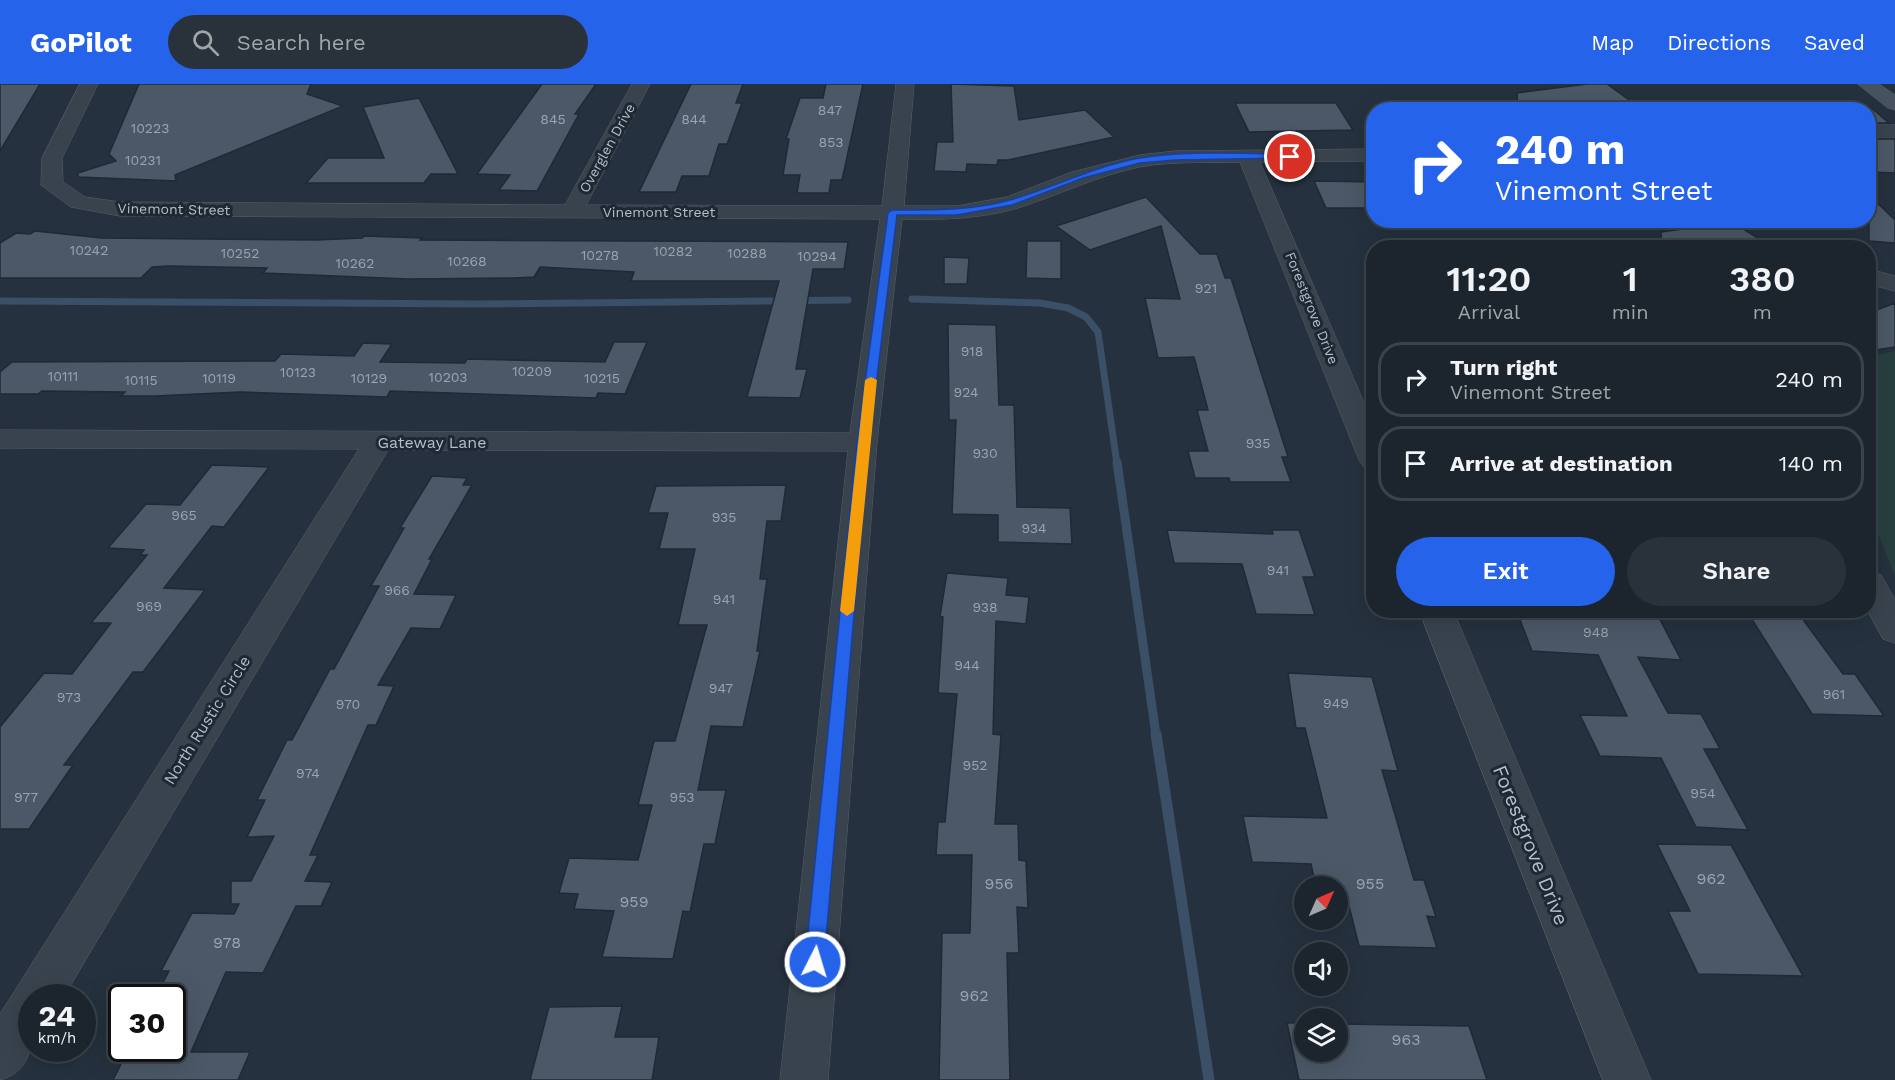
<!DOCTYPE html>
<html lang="en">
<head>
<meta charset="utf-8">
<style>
  body { margin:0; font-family:"Work Sans",sans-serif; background:#29313a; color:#f1f3f6; height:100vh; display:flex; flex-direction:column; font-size:22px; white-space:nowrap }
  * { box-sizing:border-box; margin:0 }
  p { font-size:20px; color:#a0a5aa }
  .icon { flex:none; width:33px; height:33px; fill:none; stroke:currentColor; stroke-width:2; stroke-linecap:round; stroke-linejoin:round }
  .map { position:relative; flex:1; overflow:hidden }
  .sheet { position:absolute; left:1366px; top:156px; width:510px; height:378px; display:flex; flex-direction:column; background:#1c252e; border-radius:24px; box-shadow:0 6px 24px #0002,0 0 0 2px #3a424a }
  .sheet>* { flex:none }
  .hud { position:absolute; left:1366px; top:18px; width:510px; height:126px; border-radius:24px; box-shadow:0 6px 24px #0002,0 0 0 2px #3a424a; background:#2563eb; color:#fff; overflow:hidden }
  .needle { width:39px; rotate:45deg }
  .controls { position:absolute; left:1294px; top:792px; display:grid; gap:12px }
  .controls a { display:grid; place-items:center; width:54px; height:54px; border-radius:50%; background:#1c252e; box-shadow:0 6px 24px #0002,0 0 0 2px #3a424a; font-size:30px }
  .speed { position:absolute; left:18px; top:900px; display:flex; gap:12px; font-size:30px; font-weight:700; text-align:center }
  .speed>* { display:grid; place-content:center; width:78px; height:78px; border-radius:50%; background:#1c252e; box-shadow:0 6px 24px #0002,0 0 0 2px #3a424a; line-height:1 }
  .speed small { font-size:15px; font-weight:400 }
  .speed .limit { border:3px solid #111; border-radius:9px; background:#fff; color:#111 }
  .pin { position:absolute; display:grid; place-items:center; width:51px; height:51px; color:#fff; margin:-26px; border:3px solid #fff; border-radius:50%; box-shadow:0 2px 6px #0007 }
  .me { position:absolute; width:66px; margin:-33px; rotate:5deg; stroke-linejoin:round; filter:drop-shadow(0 0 4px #0008) }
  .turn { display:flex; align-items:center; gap:21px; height:126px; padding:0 30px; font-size:27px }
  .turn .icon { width:78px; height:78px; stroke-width:2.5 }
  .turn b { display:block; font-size:42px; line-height:51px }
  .eta { display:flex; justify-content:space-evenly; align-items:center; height:102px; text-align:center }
  .eta b { font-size:36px; font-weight:600; line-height:42px }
  .action { display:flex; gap:12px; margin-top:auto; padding:12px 30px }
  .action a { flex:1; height:69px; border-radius:36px; background:#2563eb; color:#fff; font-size:24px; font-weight:600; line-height:69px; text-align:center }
  .action a+a { background:#29313a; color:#f1f3f6 }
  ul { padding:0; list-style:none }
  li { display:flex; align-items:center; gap:18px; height:75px; margin:0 12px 9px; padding:0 18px; border:3px solid #3a424a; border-radius:24px }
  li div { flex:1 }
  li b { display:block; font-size:22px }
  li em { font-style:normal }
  header { display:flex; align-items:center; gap:36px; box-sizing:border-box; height:84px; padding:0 30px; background:#2563eb; color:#fff }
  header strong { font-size:28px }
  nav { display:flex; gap:33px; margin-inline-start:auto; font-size:21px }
  .search { width:420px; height:54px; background:#29313a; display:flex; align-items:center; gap:15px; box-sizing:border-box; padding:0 21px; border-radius:33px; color:#a0a5aa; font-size:22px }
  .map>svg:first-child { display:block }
  .green { fill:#283f40 }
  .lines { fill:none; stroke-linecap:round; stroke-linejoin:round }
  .stream-far2 { stroke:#3b4f67; stroke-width:7 }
  .stream-far1 { stroke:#3b4f67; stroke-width:9 }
  .stream { stroke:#3b4f67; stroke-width:11 }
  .building { fill:#4b5867; stroke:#202a35; stroke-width:1.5 }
  .street-casing { stroke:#57616c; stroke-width:1 }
  .secondary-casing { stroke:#57616c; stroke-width:1 }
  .street { fill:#39434e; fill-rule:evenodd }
  .secondary { fill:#475261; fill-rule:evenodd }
  .route { fill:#2563eb; stroke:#184099; stroke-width:1.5 }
  .slow { fill:#f59e0b }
  .labels { text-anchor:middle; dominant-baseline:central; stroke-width:6; stroke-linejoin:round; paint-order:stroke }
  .number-label { font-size:14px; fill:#9aa4b0 }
  .far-street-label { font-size:14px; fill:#b5bec9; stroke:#1e2833 }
  .street-label { font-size:16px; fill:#b5bec9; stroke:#1e2833 }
  .near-number-label { font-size:16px; fill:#9aa4b0 }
  .near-street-label { font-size:20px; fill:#b5bec9; stroke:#1e2833 }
</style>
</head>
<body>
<header>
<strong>GoPilot</strong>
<div class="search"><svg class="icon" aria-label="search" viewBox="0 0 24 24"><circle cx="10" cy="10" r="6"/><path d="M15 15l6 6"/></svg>Search here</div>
<nav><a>Map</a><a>Directions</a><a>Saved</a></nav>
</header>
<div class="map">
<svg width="1895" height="996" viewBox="0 0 1895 996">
  <rect width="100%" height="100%" fill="#25313e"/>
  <!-- green -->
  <path class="green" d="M 1895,267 L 1895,493 L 1880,454 L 1869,435 L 1869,273 Z"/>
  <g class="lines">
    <!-- stream-far2 -->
    <path class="stream-far2" d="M 912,215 L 1040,219 L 1068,224 L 1086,233 L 1098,248 L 1117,380
      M 0,217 L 477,220 L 848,216"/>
    <!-- stream-far1 -->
    <path class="stream-far1" d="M 1117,378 L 1156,651"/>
    <!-- stream -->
    <path class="stream" d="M 1156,650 L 1209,996"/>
  </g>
  <!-- building -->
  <path class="building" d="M 0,0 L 40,0 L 0,67 Z
    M 139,0 L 311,0 L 307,10 L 343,22 L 175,91 L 176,97 L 78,93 L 78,89 L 116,77 L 109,70 Z
    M 542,0 L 596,0 L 575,30 L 579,30 L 537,107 L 499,106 L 510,91 L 477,90 Z
    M 691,0 L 743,0 L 736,19 L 742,19 L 727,60 L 719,60 L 709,92 L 682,92 L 676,108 L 639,108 Z
    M 826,0 L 863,0 L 842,96 L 831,96 L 829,109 L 797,109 L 800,91 L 783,91 L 789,55 L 786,55 L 800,14 L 823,14 Z
    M 951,0 L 1014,2 L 1019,36 L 1085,26 L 1114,53 L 1008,76 L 998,76 L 997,81 L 967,80 L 966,88 L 934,87 L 937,58 L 953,58 Z
    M 1587,0 L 1607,0 L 1643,26 L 1518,26 L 1517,9 Z
    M 419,14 L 458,90 L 431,90 L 424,99 L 306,99 L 328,74 L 384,74 L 363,23 Z
    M 1235,19 L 1336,19 L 1353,46 L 1249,48 Z
    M 1869,22 L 1889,39 L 1869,39 Z
    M 1869,55 L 1895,55 L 1895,89 L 1869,88 Z
    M 1314,97 L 1374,98 L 1374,124 L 1326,124 Z
    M 1869,111 L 1895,136 L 1895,159 L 1869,157 Z
    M 1146,113 L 1200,170 L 1217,170 L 1225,194 L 1231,194 L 1288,373 L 1282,373 L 1291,398 L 1230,398 L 1229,394 L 1195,394 L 1188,367 L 1208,367 L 1197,326 L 1208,326 L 1194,273 L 1158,274 L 1145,214 L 1180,215 L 1161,142 L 1090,166 L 1056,142 Z
    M 1732,138 L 1774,164 L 1662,164 L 1661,148 Z
    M 35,147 L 102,154 L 316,156 L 362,154 L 364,152 L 422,154 L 420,156 L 848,158 L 844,185 L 813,185 L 796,285 L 807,285 L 800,314 L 747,313 L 779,197 L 631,197 L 634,188 L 540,183 L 534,193 L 514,194 L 408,195 L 263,189 L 267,184 L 170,182 L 152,183 L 141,194 L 0,194 L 0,159 L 16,149 L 30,150 Z
    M 1027,157 L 1061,157 L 1061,195 L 1026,194 Z
    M 944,173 L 969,174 L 967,200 L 944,200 Z
    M 1895,219 L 1895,263 L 1869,267 L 1869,229 Z
    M 948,240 L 996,241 L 999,321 L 1014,321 L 1017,423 L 1070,424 L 1072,460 L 998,458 L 998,431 L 952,430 L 956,336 L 949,336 Z
    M 614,258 L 647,258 L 625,310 L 598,309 L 596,314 L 390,307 L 387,313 L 240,308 L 155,312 L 121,312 L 125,308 L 42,307 L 38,310 L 0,310 L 0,288 L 12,278 L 275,277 L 281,270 L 354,272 L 363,259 L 392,260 L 380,278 L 465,279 L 467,275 L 605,278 Z
    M 212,381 L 269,383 L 224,443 L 212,442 L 164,504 L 205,506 L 143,588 L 133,588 L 64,681 L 73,681 L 29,745 L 0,745 L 0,643 L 44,589 L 72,590 L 111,539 L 91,539 L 147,471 L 140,471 L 144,466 L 108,464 L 146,420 L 180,421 Z
    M 432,392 L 467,394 L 463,401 L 472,401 L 429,475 L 432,475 L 414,510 L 456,511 L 440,545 L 411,544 L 378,601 L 394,602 L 376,641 L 368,641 L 310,771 L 318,771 L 305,797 L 332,798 L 321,822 L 296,822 L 263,889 L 226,888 L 191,968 L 250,968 L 238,996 L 113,996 L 129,964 L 172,964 L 172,914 L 155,914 L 169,887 L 161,887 L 192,829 L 234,830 L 239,820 L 231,820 L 231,797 L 251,797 L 274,752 L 247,753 L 265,716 L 257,716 L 287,656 L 292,656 L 330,585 L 334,585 L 379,502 L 371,502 L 404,444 L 400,444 Z
    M 786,401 L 781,437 L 767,437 L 760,495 L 767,495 L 757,567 L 760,567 L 743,643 L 711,642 L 698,706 L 726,706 L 715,760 L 704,760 L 690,828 L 683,827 L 673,875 L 602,873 L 614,827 L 574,825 L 578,810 L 559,809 L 569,774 L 638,776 L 652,721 L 638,721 L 654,657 L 675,657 L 707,541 L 678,541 L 695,465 L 659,465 L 668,429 L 648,429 L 656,402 Z
    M 1167,446 L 1273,450 L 1272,446 L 1299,446 L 1315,493 L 1303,493 L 1315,531 L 1256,530 L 1242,480 L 1174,479 Z
    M 947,489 L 1008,494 L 1006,511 L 1029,513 L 1026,540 L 996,537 L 993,650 L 1001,651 L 995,740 L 1018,740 L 1019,776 L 1026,777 L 1028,824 L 1017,823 L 1019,869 L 1007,869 L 1010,996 L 939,996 L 942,849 L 970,849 L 972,771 L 936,771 L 938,738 L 945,738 L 957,610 L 938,609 L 943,533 L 940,532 Z
    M 1553,526 L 1655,526 L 1681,576 L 1638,573 L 1668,629 L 1701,630 L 1720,665 L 1704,665 L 1748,746 L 1696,743 L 1661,674 L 1600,672 L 1580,631 L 1627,632 L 1598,571 L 1532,567 L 1517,528 L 1554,530 Z
    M 1746,526 L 1796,526 L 1843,590 L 1855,590 L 1884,632 L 1812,630 Z
    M 1288,589 L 1372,593 L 1398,687 L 1382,686 L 1414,796 L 1424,796 L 1436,833 L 1427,832 L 1437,864 L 1359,862 L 1345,806 L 1338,806 L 1338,802 L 1316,802 L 1311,780 L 1252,778 L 1243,732 L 1327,734 L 1305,644 L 1296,644 Z
    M 1657,760 L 1731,761 L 1803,892 L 1698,890 L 1668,827 L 1690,827 Z
    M 622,922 L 615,953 L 659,953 L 652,996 L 530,996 L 549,923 Z
    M 1287,939 L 1305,939 L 1305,968 L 1338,968 L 1338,940 L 1469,942 L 1487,996 L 1299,996 Z"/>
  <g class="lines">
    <defs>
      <path id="street" d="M 80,0 L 98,0 L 62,74 L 63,98 L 85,113 L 120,118 L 565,121 L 632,0 L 650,0 L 586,121 L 882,122 L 896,0 L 914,0 L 904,122 L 957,122 L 1007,113 L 1072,88 L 1140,71 L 1175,67 L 1374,65 L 1374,77 L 1260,78 L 1374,342 L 1374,386 L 1364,383 L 1359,376 L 1240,78 C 1207,79 1172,77 1139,83 C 1097,92 1061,110 1021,123 C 982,135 942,136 902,135 L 877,358 L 828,996 L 780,996 L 848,367 L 388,366 L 63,914 L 32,914 C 32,946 39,985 0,996 L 0,930 L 359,365 L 0,364 L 0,346 L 850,349 L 880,135 L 120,132 L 71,123 L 41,101 L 42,74 Z
        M 1869,41 L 1895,41 L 1895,53 L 1869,53 Z
        M 1869,185 L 1895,192 L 1895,207 L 1869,200 Z
        M 1869,488 L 1881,491 L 1895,516 L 1895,559 L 1883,555 L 1867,526 Z
        M 1419,526 L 1453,526 L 1651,996 L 1603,996 Z"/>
      <path id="secondary" d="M 1858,0 L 1879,0 L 1895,11 L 1895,26 L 1888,24 Z"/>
    </defs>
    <!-- street casing -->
    <use href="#street" class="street-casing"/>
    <!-- secondary casing -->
    <use href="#secondary" class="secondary-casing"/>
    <!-- street -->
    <use href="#street" class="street"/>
    <!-- secondary -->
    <use href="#secondary" class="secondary"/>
  </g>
  <!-- route -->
  <path class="route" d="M 1290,70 L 1293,74 L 1175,76 L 1140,79 L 1083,94 L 1012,121 L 957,131 L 897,131 L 869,358 L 824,878 L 821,884 L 815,887 L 808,884 L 805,878 L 857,358 L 888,129 L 892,126 C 932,126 971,127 1010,116 C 1054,104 1094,82 1140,74 C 1189,66 1241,70 1290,70 Z"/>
  <!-- slow -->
  <path class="slow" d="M 871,293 L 877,296 L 854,527 L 847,532 L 840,527 L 865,296 Z"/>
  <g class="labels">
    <!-- number labels -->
    <g class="number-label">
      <text x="830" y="26">847</text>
      <text x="553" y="35">845</text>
      <text x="694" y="35">844</text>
      <text x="150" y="44">10223</text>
      <text x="831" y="58">853</text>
      <text x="143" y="76">10231</text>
      <text x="89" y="166">10242</text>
      <text x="673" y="167">10282</text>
      <text x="240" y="169">10252</text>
      <text x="747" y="169">10288</text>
      <text x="600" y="171">10278</text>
      <text x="817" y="172">10294</text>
      <text x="467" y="177">10268</text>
      <text x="355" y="179">10262</text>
      <text x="1206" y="204">921</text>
      <text x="972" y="267">918</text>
      <text x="532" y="287">10209</text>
      <text x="298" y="288">10123</text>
      <text x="63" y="292">10111</text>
      <text x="448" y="293">10203</text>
      <text x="219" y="294">10119</text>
      <text x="369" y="294">10129</text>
      <text x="602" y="294">10215</text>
      <text x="141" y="296">10115</text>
      <text x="966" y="308">924</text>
      <text x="1258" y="359">935</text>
      <text x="985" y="369">930</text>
      <text x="184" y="431">965</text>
      <text x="724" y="433">935</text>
      <text x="1034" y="444">934</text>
      <text x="1278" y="486">941</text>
      <text x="397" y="506">966</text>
      <text x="724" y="515">941</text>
      <text x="149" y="522">969</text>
      <text x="985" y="523">938</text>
      <text x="1596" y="548">948</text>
      <text x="967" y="581">944</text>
      <text x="721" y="604">947</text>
      <text x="1834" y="610">961</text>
      <text x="69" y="613">973</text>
      <text x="1336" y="619">949</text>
      <text x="348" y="620">970</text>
      <text x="975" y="681">952</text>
      <text x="308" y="689">974</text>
      <text x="1703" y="709">954</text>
      <text x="26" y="713">977</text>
      <text x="682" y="713">953</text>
    </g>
    <!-- far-street labels -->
    <g class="far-street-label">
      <text transform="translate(607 64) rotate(-61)">Overglen Drive</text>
      <text transform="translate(174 125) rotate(1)">Vinemont Street</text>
      <text x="659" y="128">Vinemont Street</text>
      <text transform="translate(1312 224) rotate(68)">Forestgrove Drive</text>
    </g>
    <!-- street labels -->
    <g class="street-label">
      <text x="432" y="358">Gateway Lane</text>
      <text transform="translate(207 636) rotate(-58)">North Rustic Circle</text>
    </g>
    <!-- near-number labels -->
    <g class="near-number-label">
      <text x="1711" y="794">962</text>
      <text x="999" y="799">956</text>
      <text x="1370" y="799">955</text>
      <text x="634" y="817">959</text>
      <text x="227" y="858">978</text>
      <text x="974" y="911">962</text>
      <text x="1406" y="955">963</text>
    </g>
    <!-- near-street labels -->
    <g class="near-street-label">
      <text transform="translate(1531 761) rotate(68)">Forestgrove Drive</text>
    </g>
  </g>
</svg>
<div class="controls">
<a><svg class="needle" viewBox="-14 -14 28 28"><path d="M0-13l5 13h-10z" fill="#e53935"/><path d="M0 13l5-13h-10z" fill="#a0a5aa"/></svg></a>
<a><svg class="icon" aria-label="sound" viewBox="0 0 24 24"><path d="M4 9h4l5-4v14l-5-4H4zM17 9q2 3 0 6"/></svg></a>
<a><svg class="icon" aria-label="layers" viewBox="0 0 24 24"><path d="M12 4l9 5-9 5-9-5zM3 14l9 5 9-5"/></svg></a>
</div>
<div class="speed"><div>24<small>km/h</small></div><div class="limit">30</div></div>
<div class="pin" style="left:1290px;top:73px;background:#d93025"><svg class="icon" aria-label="arrive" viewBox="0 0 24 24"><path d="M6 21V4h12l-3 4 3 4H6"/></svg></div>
<svg class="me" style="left:815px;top:878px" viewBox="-20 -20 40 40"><circle r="17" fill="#2563eb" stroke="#fff" stroke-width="3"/><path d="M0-11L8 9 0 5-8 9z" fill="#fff"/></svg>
<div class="hud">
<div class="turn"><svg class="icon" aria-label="right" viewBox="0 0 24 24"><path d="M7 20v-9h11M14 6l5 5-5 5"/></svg><div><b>240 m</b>Vinemont Street</div></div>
</div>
<section class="sheet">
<div class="eta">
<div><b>11:20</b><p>Arrival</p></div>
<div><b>1</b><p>min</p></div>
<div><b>380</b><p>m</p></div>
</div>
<ul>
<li><svg class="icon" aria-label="right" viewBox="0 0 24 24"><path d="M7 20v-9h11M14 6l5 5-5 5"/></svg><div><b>Turn right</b><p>Vinemont Street</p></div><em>240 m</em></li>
<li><svg class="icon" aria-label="arrive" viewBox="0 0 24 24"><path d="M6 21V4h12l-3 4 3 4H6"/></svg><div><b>Arrive at destination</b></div><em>140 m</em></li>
</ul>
<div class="action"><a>Exit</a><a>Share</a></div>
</section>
</div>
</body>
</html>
